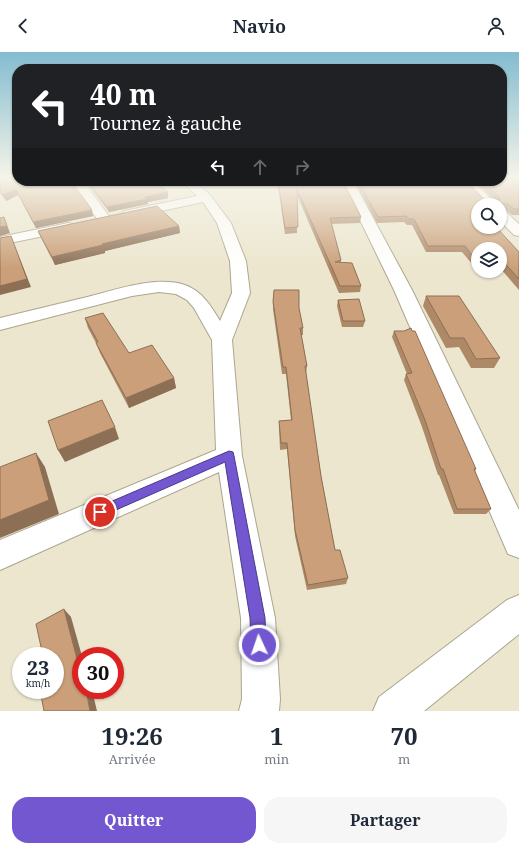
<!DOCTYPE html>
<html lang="fr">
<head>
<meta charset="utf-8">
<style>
  body { margin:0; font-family:"Noto Serif",serif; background:#f6f6f7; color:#1f2937; height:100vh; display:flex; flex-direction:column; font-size:15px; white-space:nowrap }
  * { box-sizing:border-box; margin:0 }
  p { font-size:13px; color:#747a83 }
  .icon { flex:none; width:22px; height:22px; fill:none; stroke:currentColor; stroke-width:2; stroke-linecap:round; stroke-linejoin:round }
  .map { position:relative; height:659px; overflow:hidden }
  .sheet { display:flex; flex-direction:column; background:#fff; flex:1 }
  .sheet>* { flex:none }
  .top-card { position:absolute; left:12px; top:12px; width:495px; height:122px; border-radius:16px; box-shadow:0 1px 3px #0004; background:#202124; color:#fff; overflow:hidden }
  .controls { position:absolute; left:471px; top:146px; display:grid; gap:8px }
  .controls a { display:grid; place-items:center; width:36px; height:36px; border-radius:50%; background:#fff; box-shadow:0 1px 3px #0004; font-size:20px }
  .speed { position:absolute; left:12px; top:595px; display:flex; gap:8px; font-size:20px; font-weight:700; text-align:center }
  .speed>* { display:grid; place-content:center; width:52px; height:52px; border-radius:50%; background:#fff; box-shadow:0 1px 3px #0004; line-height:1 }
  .speed small { font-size:10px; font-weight:400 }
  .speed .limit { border:6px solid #d22; background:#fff; color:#111 }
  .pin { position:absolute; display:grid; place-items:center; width:34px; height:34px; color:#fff; margin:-17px; border:2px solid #fff; border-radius:50%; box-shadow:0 1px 4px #0007 }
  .me { position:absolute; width:44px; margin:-22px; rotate:357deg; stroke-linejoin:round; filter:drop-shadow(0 0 3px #0008) }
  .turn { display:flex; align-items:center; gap:14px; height:84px; padding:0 12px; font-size:18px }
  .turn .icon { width:52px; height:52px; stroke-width:2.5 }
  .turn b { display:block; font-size:28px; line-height:34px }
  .lanes { display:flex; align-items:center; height:38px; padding:0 12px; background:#0003; justify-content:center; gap:20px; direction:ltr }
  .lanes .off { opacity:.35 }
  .eta { display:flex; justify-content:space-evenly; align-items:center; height:68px; text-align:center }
  .eta b { font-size:24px; font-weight:700; line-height:28px }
  .primary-button { display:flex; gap:8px; margin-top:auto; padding:8px 12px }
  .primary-button a { flex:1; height:46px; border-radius:16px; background:#7357d1; color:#fff; font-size:16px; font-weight:700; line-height:46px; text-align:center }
  .primary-button a+a { background:#f6f6f7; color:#1f2937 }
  header { display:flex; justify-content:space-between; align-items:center; height:52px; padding:0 12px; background:#fff; font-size:18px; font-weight:700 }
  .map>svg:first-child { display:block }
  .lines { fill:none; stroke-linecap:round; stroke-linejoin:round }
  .street-casing { stroke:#aaa58f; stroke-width:2 }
  .street { fill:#fff; fill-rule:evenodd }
  .wall { fill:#ae8968 }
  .shaded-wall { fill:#8d6f55 }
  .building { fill:#ca9f79; stroke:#8d6f55 }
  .route { fill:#7357d1; stroke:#4b3988 }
</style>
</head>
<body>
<header><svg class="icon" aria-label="back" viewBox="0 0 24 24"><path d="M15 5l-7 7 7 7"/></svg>Navio<svg class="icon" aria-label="person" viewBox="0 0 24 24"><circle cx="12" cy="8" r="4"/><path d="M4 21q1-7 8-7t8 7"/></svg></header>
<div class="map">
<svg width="519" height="659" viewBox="0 0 519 659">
  <rect width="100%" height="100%" fill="#ece6ce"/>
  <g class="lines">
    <defs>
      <path id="street" d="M 71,129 L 83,129 L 111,167 L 109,170 L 99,170 Z
        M 182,129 L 195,129 L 210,143 L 231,171 L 246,209 L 250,241 L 232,288 L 242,404 L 275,566 L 280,647 L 279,659 L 239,659 L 242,647 L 241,566 L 219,420 L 0,518 L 0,488 L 216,398 L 212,288 L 194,256 L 187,248 L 176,242 L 159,240 L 132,244 L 0,278 L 0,266 C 28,259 55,253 83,246 C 113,239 155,223 185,233 C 202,239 211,254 220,269 L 232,241 L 230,209 L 217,171 L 203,150 L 129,166 L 124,165 L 122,162 L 124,159 L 129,158 L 197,144 Z
        M 341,129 L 353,129 L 412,238 L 519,458 L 519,506 L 508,502 L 394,238 Z
        M 460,129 L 473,129 L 497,153 L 484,153 Z
        M 500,158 L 505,159 L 519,172 L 519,184 L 514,183 L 500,169 Z
        M 68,171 L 73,172 L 75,175 L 73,178 L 0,193 L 0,185 Z
        M 519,543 L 519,582 L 424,659 L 373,659 L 379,645 L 507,548 Z"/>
    </defs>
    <!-- street casing -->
    <use href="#street" class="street-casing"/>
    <!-- street -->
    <use href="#street" class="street"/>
  </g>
  <!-- wall -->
  <path class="wall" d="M 0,125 L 93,164 L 36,176 L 18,143 L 6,149 L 0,141 Z
    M 519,125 L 519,163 L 512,163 L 506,158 L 501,157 L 500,160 L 500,153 L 478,153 L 478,175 L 519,200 L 519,238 L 500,216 L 500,197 L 478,197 L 478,213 L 473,213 L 462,200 L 426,200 L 412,173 L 407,173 L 404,170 L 377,171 L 354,129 L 466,129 L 485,148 L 494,148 L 475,129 L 502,129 Z
    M 85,129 L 155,129 L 168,140 L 168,146 L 148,150 L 148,152 L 109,160 Z
    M 268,129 L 343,129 L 361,165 L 360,171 L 331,172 L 341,208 L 341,210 L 361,234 L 360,240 L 339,241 L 297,143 L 297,181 L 285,182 L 278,134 Z
    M 179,174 L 180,181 L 105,199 L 105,201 L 55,213 L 41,186 L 38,179 Z
    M 274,238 L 299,256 L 303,276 L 303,283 L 301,283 L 307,314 L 306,321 L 321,424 L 335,498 L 348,526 L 346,532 L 307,538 L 295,484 L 287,397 L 280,398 L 279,375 L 279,369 L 291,368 L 286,322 L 282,322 L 273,257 Z
    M 426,244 L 500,306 L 494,316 L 471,316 L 459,295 L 446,296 L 423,254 Z
    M 338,248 L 365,269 L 363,275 L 342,275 L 337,254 Z
    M 85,266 L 129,301 L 174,326 L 176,336 L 129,356 L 100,301 L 96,291 L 88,276 Z
    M 394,279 L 476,417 L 475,419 L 491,457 L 486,462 L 454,462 L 439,423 L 438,423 L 422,375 L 404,328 L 406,322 L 407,322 L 392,285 Z"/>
  <!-- shaded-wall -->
  <path class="shaded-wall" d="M 16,137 L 18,143 L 6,149 L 3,143 Z
    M 168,140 L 168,146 L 148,150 L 148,152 L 109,160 L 107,155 L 145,145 Z
    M 92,158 L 93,164 L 36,176 L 33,170 Z
    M 4,165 L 10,181 L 0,184 L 0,175 Z
    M 179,174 L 180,181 L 105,199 L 105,201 L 55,213 L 52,205 L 102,192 Z
    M 11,184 L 31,235 L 0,243 L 0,234 Z
    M 174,326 L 176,336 L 129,356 L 126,346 Z
    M 115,375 L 119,387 L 65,410 L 58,398 Z
    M 36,401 L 45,415 L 59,462 L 0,486 L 0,468 Z
    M 64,557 L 71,565 L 82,604 L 81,604 L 81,616 L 78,611 Z
    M 86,638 L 92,638 L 97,659 L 90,659 Z"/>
  <!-- building -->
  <path class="building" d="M 0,125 L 17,125 L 17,129 L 71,129 L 92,158 L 33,170 L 16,137 L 3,143 L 0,138 Z
    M 502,125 L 519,125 L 519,157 L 514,157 L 508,152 L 503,151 L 501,152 L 501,157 L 500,157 L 500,153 L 478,153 L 478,175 L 496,175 L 519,200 L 519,227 L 500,206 L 500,197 L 478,197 L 478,207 L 475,207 L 465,194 L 428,194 L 414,167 L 409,167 L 406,164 L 378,165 L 358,129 L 466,129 L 485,148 L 500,148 L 500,146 L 483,129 L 502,129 Z
    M 88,129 L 155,129 L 168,140 L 145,145 L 147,147 L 107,155 Z
    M 278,129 L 343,129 L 361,165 L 330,166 L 341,208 L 335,210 L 352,211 L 361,234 L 340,234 L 297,137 L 298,175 L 285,176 Z
    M 157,154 L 179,174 L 102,192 L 103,193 L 52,205 L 38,179 Z
    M 4,165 L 7,174 L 0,175 L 0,166 Z
    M 11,184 L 27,227 L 0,234 L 0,186 Z
    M 274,238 L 299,238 L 299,256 L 303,276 L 300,276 L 307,314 L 305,314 L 321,424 L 335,498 L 340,498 L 348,526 L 308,533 L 295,478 L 287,391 L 281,391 L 279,369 L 292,368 L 286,315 L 283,315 L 273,250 Z
    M 426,244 L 459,244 L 500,306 L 476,307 L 464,286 L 450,286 Z
    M 359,247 L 365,269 L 343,269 L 338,248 Z
    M 103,261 L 129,301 L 152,293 L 174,326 L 126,346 L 96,291 L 98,290 L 85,266 Z
    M 411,276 L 412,279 L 415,279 L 476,417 L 474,417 L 491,457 L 457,457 L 443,417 L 441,417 L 425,368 L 406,322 L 412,321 L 394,279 L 404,279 Z
    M 102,348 L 115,375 L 58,398 L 48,369 Z
    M 36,401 L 49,448 L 0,468 L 0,415 Z
    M 64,557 L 78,611 L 80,611 L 81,616 L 81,638 L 86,638 L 90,659 L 44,659 L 40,638 L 55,638 L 55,604 L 43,604 L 36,572 Z"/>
  <!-- sky -->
  <linearGradient id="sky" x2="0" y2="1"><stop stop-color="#83bcd0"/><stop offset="0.58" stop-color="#f6f4e9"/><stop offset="1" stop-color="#f6f4e9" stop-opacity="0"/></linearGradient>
  <rect width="519" height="217" fill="url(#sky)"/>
  <!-- route -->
  <path class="route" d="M 229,399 L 233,400 L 234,404 L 265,566 L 266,593 L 264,598 L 259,600 L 253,598 L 251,593 L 250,566 L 225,410 L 100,465 L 96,464 L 94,460 L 96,456 Z"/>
</svg>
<div class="controls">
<a><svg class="icon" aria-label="search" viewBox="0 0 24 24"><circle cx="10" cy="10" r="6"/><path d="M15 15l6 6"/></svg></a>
<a><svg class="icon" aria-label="layers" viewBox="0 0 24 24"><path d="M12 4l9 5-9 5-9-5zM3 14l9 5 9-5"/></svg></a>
</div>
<div class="speed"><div>23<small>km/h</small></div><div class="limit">30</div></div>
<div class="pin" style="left:100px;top:460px;background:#d93025"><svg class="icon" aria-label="arrive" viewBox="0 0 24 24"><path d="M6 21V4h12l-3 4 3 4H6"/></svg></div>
<svg class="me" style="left:259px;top:593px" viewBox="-20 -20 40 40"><circle r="17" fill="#7357d1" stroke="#fff" stroke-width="3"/><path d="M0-11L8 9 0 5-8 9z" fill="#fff"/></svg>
<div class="top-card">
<div class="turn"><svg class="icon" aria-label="left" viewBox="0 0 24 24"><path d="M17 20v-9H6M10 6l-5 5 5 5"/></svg><div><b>40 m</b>Tournez à gauche</div></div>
<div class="lanes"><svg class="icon" aria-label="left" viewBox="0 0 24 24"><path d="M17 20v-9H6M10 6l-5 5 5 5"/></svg><svg class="icon off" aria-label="ahead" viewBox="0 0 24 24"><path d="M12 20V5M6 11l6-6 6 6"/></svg><svg class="icon off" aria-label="right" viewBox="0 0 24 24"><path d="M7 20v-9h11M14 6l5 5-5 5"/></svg></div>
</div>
</div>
<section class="sheet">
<div class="eta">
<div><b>19:26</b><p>Arrivée</p></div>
<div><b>1</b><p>min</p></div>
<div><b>70</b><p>m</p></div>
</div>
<div class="primary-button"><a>Quitter</a><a>Partager</a></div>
</section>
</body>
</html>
